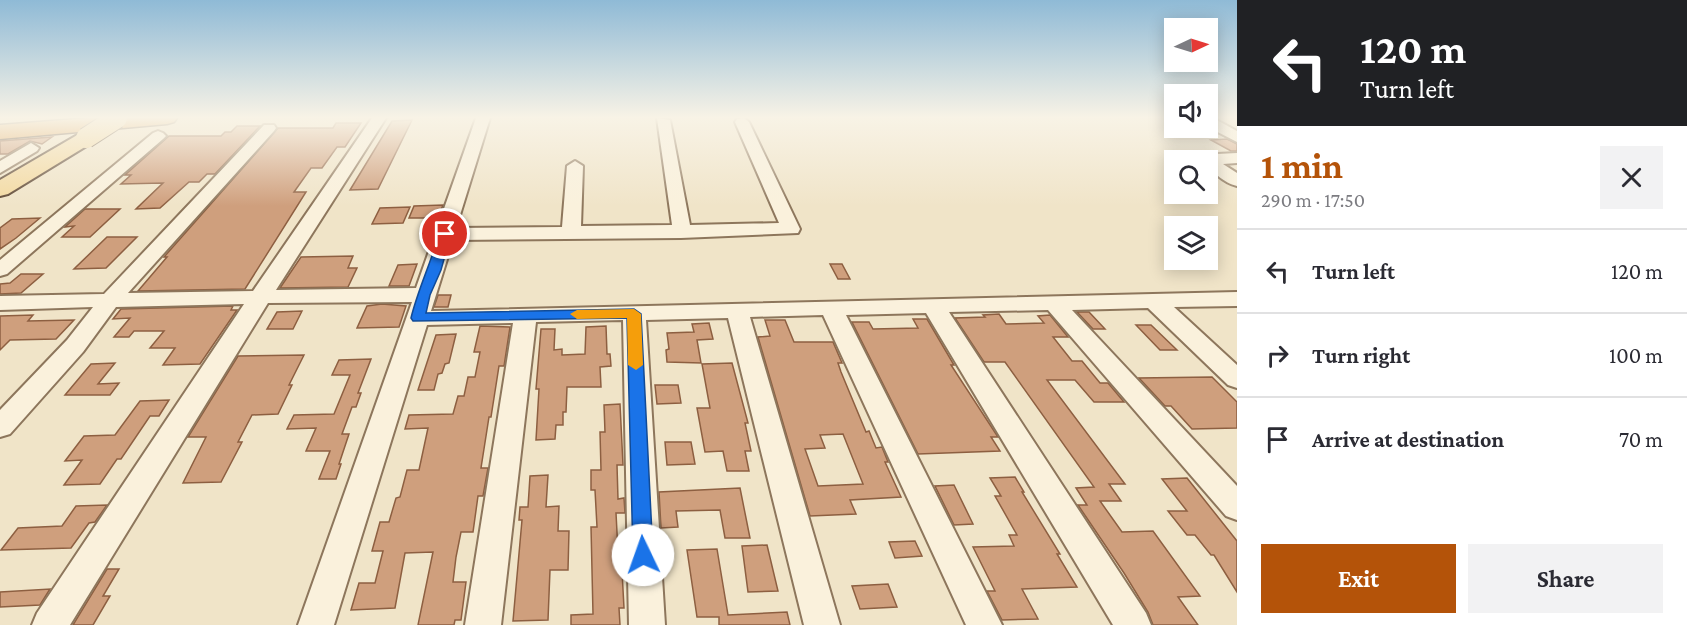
<!DOCTYPE html>
<html lang="en">
<head>
<meta charset="utf-8">
<style>
  body { margin:0; font-family:"Crimson Pro",serif; background:#f2f2f3; color:#2b2b33; height:100vh; display:flex; flex-direction:column; font-size:22px; white-space:nowrap }
  * { box-sizing:border-box; margin:0 }
  p { font-size:20px; color:#7c7c81 }
  .icon { flex:none; width:33px; height:33px; fill:none; stroke:currentColor; stroke-width:2; stroke-linecap:round; stroke-linejoin:round }
  .map { position:relative; flex:1; overflow:hidden }
  .panel { display:flex; flex-direction:column; background:#fff; width:450px }
  .panel>* { flex:none }
  .banner { background:#202124; color:#fff; overflow:hidden }
  .needle { width:39px; rotate:86deg }
  .tools { position:absolute; left:1164px; top:18px; display:grid; gap:12px }
  .tools a { display:grid; place-items:center; width:54px; height:54px; border-radius:0px; background:#fff; box-shadow:0 3px 15px #0003; font-size:30px }
  .pin { position:absolute; display:grid; place-items:center; width:51px; height:51px; color:#fff; margin:-26px; border:3px solid #fff; border-radius:50%; box-shadow:0 2px 6px #0007 }
  .me { position:absolute; width:66px; margin:-33px; rotate:357deg; stroke-linejoin:round; filter:drop-shadow(0 0 4px #0008) }
  .turn { display:flex; align-items:center; gap:21px; height:126px; padding:0 24px; font-size:27px }
  .turn .icon { width:78px; height:78px; stroke-width:2.5 }
  .turn b { display:block; font-size:42px; line-height:51px }
  .round { display:grid; place-items:center; flex:none; width:63px; height:63px; border-radius:0px; background:#f2f2f3 }
  .summary { display:flex; align-items:center; justify-content:space-between; height:102px; padding:0 24px }
  h1 { font-size:36px; font-weight:700; line-height:45px; color:#b45309 }
  .button { display:flex; gap:12px; margin-top:auto; padding:12px 24px }
  .button a { flex:1; height:69px; border-radius:0px; background:#b45309; color:#fff; font-size:24px; font-weight:700; line-height:69px; text-align:center }
  .button a+a { background:#f2f2f3; color:#2b2b33 }
  ul { padding:0; list-style:none }
  li { display:flex; align-items:center; gap:18px; height:84px; padding:0 24px; border-top:2px solid #e1e1e2 }
  li div { flex:1 }
  li b { display:block; font-size:22px }
  li em { font-style:normal }
  main { display:flex; flex:1; min-height:0 }
  .map>svg:first-child { display:block }
  .building { fill:#cf9f7d; stroke:#8d5f41; stroke-width:1.5; fill-rule:evenodd }
  .lines { fill:none; stroke-linecap:round; stroke-linejoin:round }
  .minor-casing { stroke:#8d765c; stroke-width:4 }
  .major-casing { stroke:#5b4430; stroke-width:4 }
  .highway-casing { stroke:#5b4430; stroke-width:3 }
  .minor { fill:#faf1dc; fill-rule:evenodd }
  .major { fill:#f3d9a0; fill-rule:evenodd }
  .highway { fill:#e0a458; fill-rule:evenodd }
  .major-bridge-casing { stroke:#5b4430; stroke-width:22; stroke-linecap:butt }
  .major-bridge { stroke:#f3d9a0; stroke-width:20 }
  .route { fill:#1a73e8; stroke:#114b97; stroke-width:1.5 }
  .slow { fill:#f59e0b }
</style>
</head>
<body>
<main>
<div class="map">
<svg width="1237" height="625" viewBox="0 0 1237 625">
  <rect width="100%" height="100%" fill="#f0e4c8"/>
  <!-- building -->
  <path class="building" d="M 412,120 L 378,189 L 350,190 L 392,121 Z
    M 336,123 L 361,123 L 345,147 L 337,147 L 322,168 L 311,168 L 294,192 L 306,192 L 245,289 L 138,291 L 167,257 L 164,257 L 278,128 L 333,128 Z
    M 237,126 L 260,126 L 215,174 L 207,174 L 199,182 L 189,182 L 160,208 L 136,209 L 163,183 L 121,184 L 131,175 L 125,175 L 169,136 L 221,136 L 225,132 L 231,132 Z
    M 52,137 L 42,144 L 30,141 L 8,154 L 0,154 L 0,141 Z
    M 1227,139 L 1237,144 L 1237,151 L 1231,151 L 1211,140 Z
    M 443,205 L 438,218 L 409,218 L 414,206 Z
    M 410,207 L 403,223 L 372,224 L 380,208 Z
    M 85,209 L 120,209 L 90,237 L 62,237 L 74,226 L 65,227 Z
    M 40,218 L 16,238 L 0,249 L 0,228 L 12,219 Z
    M 107,237 L 137,237 L 106,268 L 74,269 Z
    M 353,256 L 348,268 L 357,268 L 348,287 L 280,288 L 301,257 Z
    M 417,264 L 409,286 L 389,286 L 398,265 Z
    M 830,264 L 842,264 L 850,279 L 838,279 Z
    M 21,274 L 43,274 L 21,293 L 0,294 L 0,284 L 10,283 Z
    M 438,295 L 451,295 L 448,307 L 434,307 Z
    M 382,304 L 406,306 L 399,327 L 357,328 L 367,306 Z
    M 233,306 L 231,310 L 237,310 L 200,364 L 163,365 L 175,348 L 150,348 L 164,331 L 134,331 L 129,337 L 114,337 L 130,318 L 113,319 L 121,309 Z
    M 302,311 L 293,329 L 267,329 L 277,312 Z
    M 1077,312 L 1089,312 L 1105,329 L 1093,329 Z
    M 999,314 L 1006,324 L 1044,323 L 1038,316 L 1050,315 L 1068,337 L 1053,337 L 1072,361 L 1082,361 L 1100,383 L 1108,383 L 1124,402 L 1094,402 L 1075,380 L 1047,380 L 1125,484 L 1109,484 L 1121,501 L 1100,501 L 1122,532 L 1153,531 L 1200,596 L 1178,597 L 1198,625 L 1153,625 L 1148,612 L 1124,573 L 1078,505 L 1087,505 L 1076,488 L 1094,487 L 1005,362 L 984,362 L 955,318 L 985,317 L 983,315 Z
    M 33,315 L 28,321 L 74,320 L 56,339 L 10,340 L 0,350 L 0,316 Z
    M 913,319 L 927,319 L 954,365 L 951,365 L 998,437 L 991,437 L 1000,451 L 918,454 L 852,322 L 869,322 L 873,329 L 918,328 Z
    M 765,320 L 785,320 L 794,342 L 833,342 L 842,363 L 838,363 L 841,372 L 866,432 L 869,431 L 876,448 L 882,447 L 888,462 L 885,462 L 901,497 L 850,500 L 856,514 L 810,516 L 758,337 L 770,336 ZM 843,434 L 863,484 L 818,486 L 805,449 L 825,448 L 820,435 Z
    M 709,323 L 713,339 L 697,340 L 701,363 L 667,362 L 666,350 L 669,349 L 667,333 L 694,332 L 692,324 Z
    M 1136,325 L 1151,325 L 1177,350 L 1160,350 Z
    M 480,326 L 510,327 L 504,366 L 499,366 L 491,417 L 489,417 L 481,468 L 488,468 L 483,496 L 478,496 L 473,532 L 461,532 L 456,557 L 453,582 L 466,582 L 461,620 L 455,620 L 454,625 L 418,625 L 433,552 L 405,553 L 395,608 L 351,610 L 359,583 L 375,583 L 383,551 L 372,551 L 380,522 L 389,522 L 396,498 L 400,497 L 407,470 L 419,470 L 428,428 L 405,429 L 409,415 L 453,414 L 458,396 L 464,396 L 468,377 L 475,377 L 480,352 L 474,352 Z
    M 606,326 L 607,354 L 610,354 L 611,366 L 600,367 L 601,387 L 567,387 L 566,412 L 563,412 L 563,425 L 556,425 L 555,439 L 536,440 L 539,389 L 536,389 L 541,329 L 555,329 L 554,350 L 562,349 L 562,355 L 585,354 L 586,327 Z
    M 456,334 L 449,363 L 445,364 L 442,373 L 438,374 L 434,390 L 418,390 L 436,335 Z
    M 304,355 L 289,385 L 292,385 L 278,414 L 252,415 L 238,442 L 242,442 L 221,482 L 183,483 L 206,437 L 188,437 L 238,356 Z
    M 371,359 L 358,393 L 361,393 L 356,407 L 352,407 L 342,434 L 349,434 L 339,464 L 341,464 L 336,479 L 319,479 L 330,451 L 306,451 L 316,428 L 287,429 L 294,415 L 334,414 L 350,375 L 332,375 L 339,360 Z
    M 115,363 L 98,384 L 119,383 L 110,395 L 65,395 L 91,364 Z
    M 732,363 L 748,423 L 745,423 L 751,451 L 745,451 L 749,471 L 727,471 L 723,451 L 705,452 L 697,408 L 710,408 L 702,364 Z
    M 1212,377 L 1237,402 L 1237,428 L 1192,429 L 1171,406 L 1165,406 L 1139,378 Z
    M 655,385 L 678,385 L 681,403 L 657,404 Z
    M 169,400 L 159,416 L 150,416 L 121,459 L 117,459 L 100,484 L 64,485 L 82,460 L 65,461 L 84,436 L 115,435 L 140,401 Z
    M 620,404 L 623,465 L 617,465 L 618,499 L 624,498 L 625,513 L 616,513 L 619,571 L 622,571 L 624,608 L 619,608 L 620,625 L 571,625 L 571,615 L 593,614 L 591,527 L 597,527 L 595,490 L 591,490 L 591,470 L 601,470 L 600,432 L 605,432 L 604,405 Z
    M 665,442 L 691,442 L 695,464 L 667,465 Z
    M 548,475 L 546,507 L 559,506 L 558,531 L 569,531 L 568,570 L 550,570 L 548,620 L 513,621 L 522,520 L 519,520 L 520,507 L 528,507 L 530,476 Z
    M 1015,477 L 1024,492 L 1022,492 L 1060,554 L 1057,554 L 1077,587 L 1022,589 L 1038,619 L 1002,620 L 987,591 L 995,591 L 973,547 L 1014,546 L 1009,535 L 1017,535 L 995,496 L 1001,496 L 990,478 Z
    M 1187,478 L 1237,541 L 1237,592 L 1214,555 L 1211,555 L 1195,535 L 1187,535 L 1168,511 L 1187,511 L 1162,479 Z
    M 954,485 L 973,524 L 954,525 L 935,486 Z
    M 740,488 L 750,538 L 725,538 L 720,510 L 676,511 L 678,527 L 661,528 L 659,492 Z
    M 107,505 L 95,522 L 89,523 L 71,548 L 1,550 L 18,528 L 62,526 L 76,506 Z
    M 915,541 L 922,556 L 895,558 L 889,542 Z
    M 767,545 L 778,591 L 748,592 L 742,546 Z
    M 717,549 L 728,615 L 787,612 L 790,625 L 719,625 L 719,617 L 697,617 L 687,550 Z
    M 107,569 L 119,569 L 103,596 L 110,596 L 93,625 L 73,625 Z
    M 888,584 L 897,607 L 860,609 L 852,586 Z
    M 50,589 L 40,605 L 0,607 L 0,592 Z"/>
  <g class="lines">
    <defs>
      <path id="minor" d="M 372,118 L 386,118 L 276,290 L 416,288 L 476,118 L 490,118 L 456,228 L 562,227 L 567,166 L 575,161 L 583,166 L 581,226 L 672,225 L 657,118 L 670,120 L 690,225 L 779,223 L 735,122 L 737,119 L 744,118 L 749,122 L 800,229 L 798,233 L 681,238 L 453,240 L 431,311 L 1237,292 L 1237,306 L 1174,307 L 1237,365 L 1237,388 L 1228,385 L 1148,308 L 1072,310 L 1237,486 L 1237,520 L 1226,516 L 1048,310 L 949,312 L 1146,613 L 1151,625 L 1113,625 L 926,313 L 846,315 L 1002,625 L 966,625 L 823,315 L 750,317 L 840,625 L 804,625 L 728,318 L 646,320 L 665,625 L 629,625 L 623,320 L 536,322 L 501,625 L 465,625 L 513,323 L 427,325 L 334,625 L 298,625 L 412,302 L 268,303 L 70,625 L 32,625 L 37,613 L 244,304 L 116,307 L 83,352 L 10,434 L 0,437 L 0,410 L 67,340 L 93,307 L 0,310 L 0,296 L 104,294 L 264,125 L 274,125 L 276,128 L 274,131 L 128,293 L 253,291 Z
        M 1208,118 L 1213,118 L 1237,131 L 1237,142 L 1208,127 Z
        M 158,131 L 163,133 L 166,136 L 163,139 L 7,274 L 0,276 L 0,260 L 153,133 Z
        M 31,143 L 39,148 L 37,151 L 0,173 L 0,161 Z
        M 1237,153 L 1237,163 L 1223,164 L 1237,173 L 1237,186 C 1224,183 1210,171 1206,160 L 1217,154 Z"/>
      <path id="major" d="M 86,132 L 93,134 L 96,138 L 93,142 L 8,194 L 0,196 L 0,180 L 79,134 Z"/>
      <path id="highway" d="M 89,118 L 177,118 L 174,122 L 167,124 L 0,139 L 0,125 Z"/>
    </defs>
    <!-- minor casing -->
    <use href="#minor" class="minor-casing"/>
    <!-- major casing -->
    <use href="#major" class="major-casing"/>
    <!-- highway casing -->
    <use href="#highway" class="highway-casing"/>
    <!-- minor -->
    <use href="#minor" class="minor"/>
    <!-- major -->
    <use href="#major" class="major"/>
    <!-- highway -->
    <use href="#highway" class="highway"/>
    <defs>
      <path id="major-bridge" d="M 86,138 L 117,118"/>
    </defs>
    <!-- major-bridge casing -->
    <use href="#major-bridge" class="major-bridge-casing"/>
    <!-- major-bridge -->
    <use href="#major-bridge" class="major-bridge"/>
  </g>
  <!-- sky -->
  <linearGradient id="sky" x2="0" y2="1"><stop stop-color="#8fbad6"/><stop offset="0.57" stop-color="#f8f3e6"/><stop offset="1" stop-color="#f8f3e6" stop-opacity="0"/></linearGradient>
  <rect width="1237" height="206" fill="url(#sky)"/>
  <!-- route -->
  <path class="route" d="M 445,231 L 451,234 L 441,270 L 430,295 L 426,313 L 634,309 L 641,314 L 653,555 L 650,561 L 643,563 L 636,561 L 633,555 L 627,318 L 413,321 L 411,318 C 418,289 431,263 439,234 Z"/>
  <!-- slow -->
  <path class="slow" d="M 634,309 L 641,314 L 643,365 L 636,370 L 628,365 L 627,318 L 577,319 L 570,314 L 577,310 Z"/>
</svg>
<div class="tools">
<a><svg class="needle" viewBox="-14 -14 28 28"><path d="M0-13l5 13h-10z" fill="#e53935"/><path d="M0 13l5-13h-10z" fill="#7c7c81"/></svg></a>
<a><svg class="icon" aria-label="sound" viewBox="0 0 24 24"><path d="M4 9h4l5-4v14l-5-4H4zM17 9q2 3 0 6"/></svg></a>
<a><svg class="icon" aria-label="search" viewBox="0 0 24 24"><circle cx="10" cy="10" r="6"/><path d="M15 15l6 6"/></svg></a>
<a><svg class="icon" aria-label="layers" viewBox="0 0 24 24"><path d="M12 4l9 5-9 5-9-5zM3 14l9 5 9-5"/></svg></a>
</div>
<div class="pin" style="left:445px;top:234px;background:#d93025"><svg class="icon" aria-label="arrive" viewBox="0 0 24 24"><path d="M6 21V4h12l-3 4 3 4H6"/></svg></div>
<svg class="me" style="left:643px;top:555px" viewBox="-20 -20 40 40"><circle r="19" fill="#fff"/><path d="M0-13L10 11 0 6-10 11z" fill="#1a73e8"/></svg>
</div>
<section class="panel">
<div class="banner">
<div class="turn"><svg class="icon" aria-label="left" viewBox="0 0 24 24"><path d="M17 20v-9H6M10 6l-5 5 5 5"/></svg><div><b>120 m</b>Turn left</div></div>
</div>
<div class="summary"><div><h1>1 min</h1><p>290 m · 17:50</p></div><a class="round"><svg class="icon" aria-label="close" viewBox="0 0 24 24"><path d="M6 6l12 12M18 6L6 18"/></svg></a></div>
<ul>
<li><svg class="icon" aria-label="left" viewBox="0 0 24 24"><path d="M17 20v-9H6M10 6l-5 5 5 5"/></svg><div><b>Turn left</b></div><em>120 m</em></li>
<li><svg class="icon" aria-label="right" viewBox="0 0 24 24"><path d="M7 20v-9h11M14 6l5 5-5 5"/></svg><div><b>Turn right</b></div><em>100 m</em></li>
<li><svg class="icon" aria-label="arrive" viewBox="0 0 24 24"><path d="M6 21V4h12l-3 4 3 4H6"/></svg><div><b>Arrive at destination</b></div><em>70 m</em></li>
</ul>
<div class="button"><a>Exit</a><a>Share</a></div>
</section>
</main>
</body>
</html>
